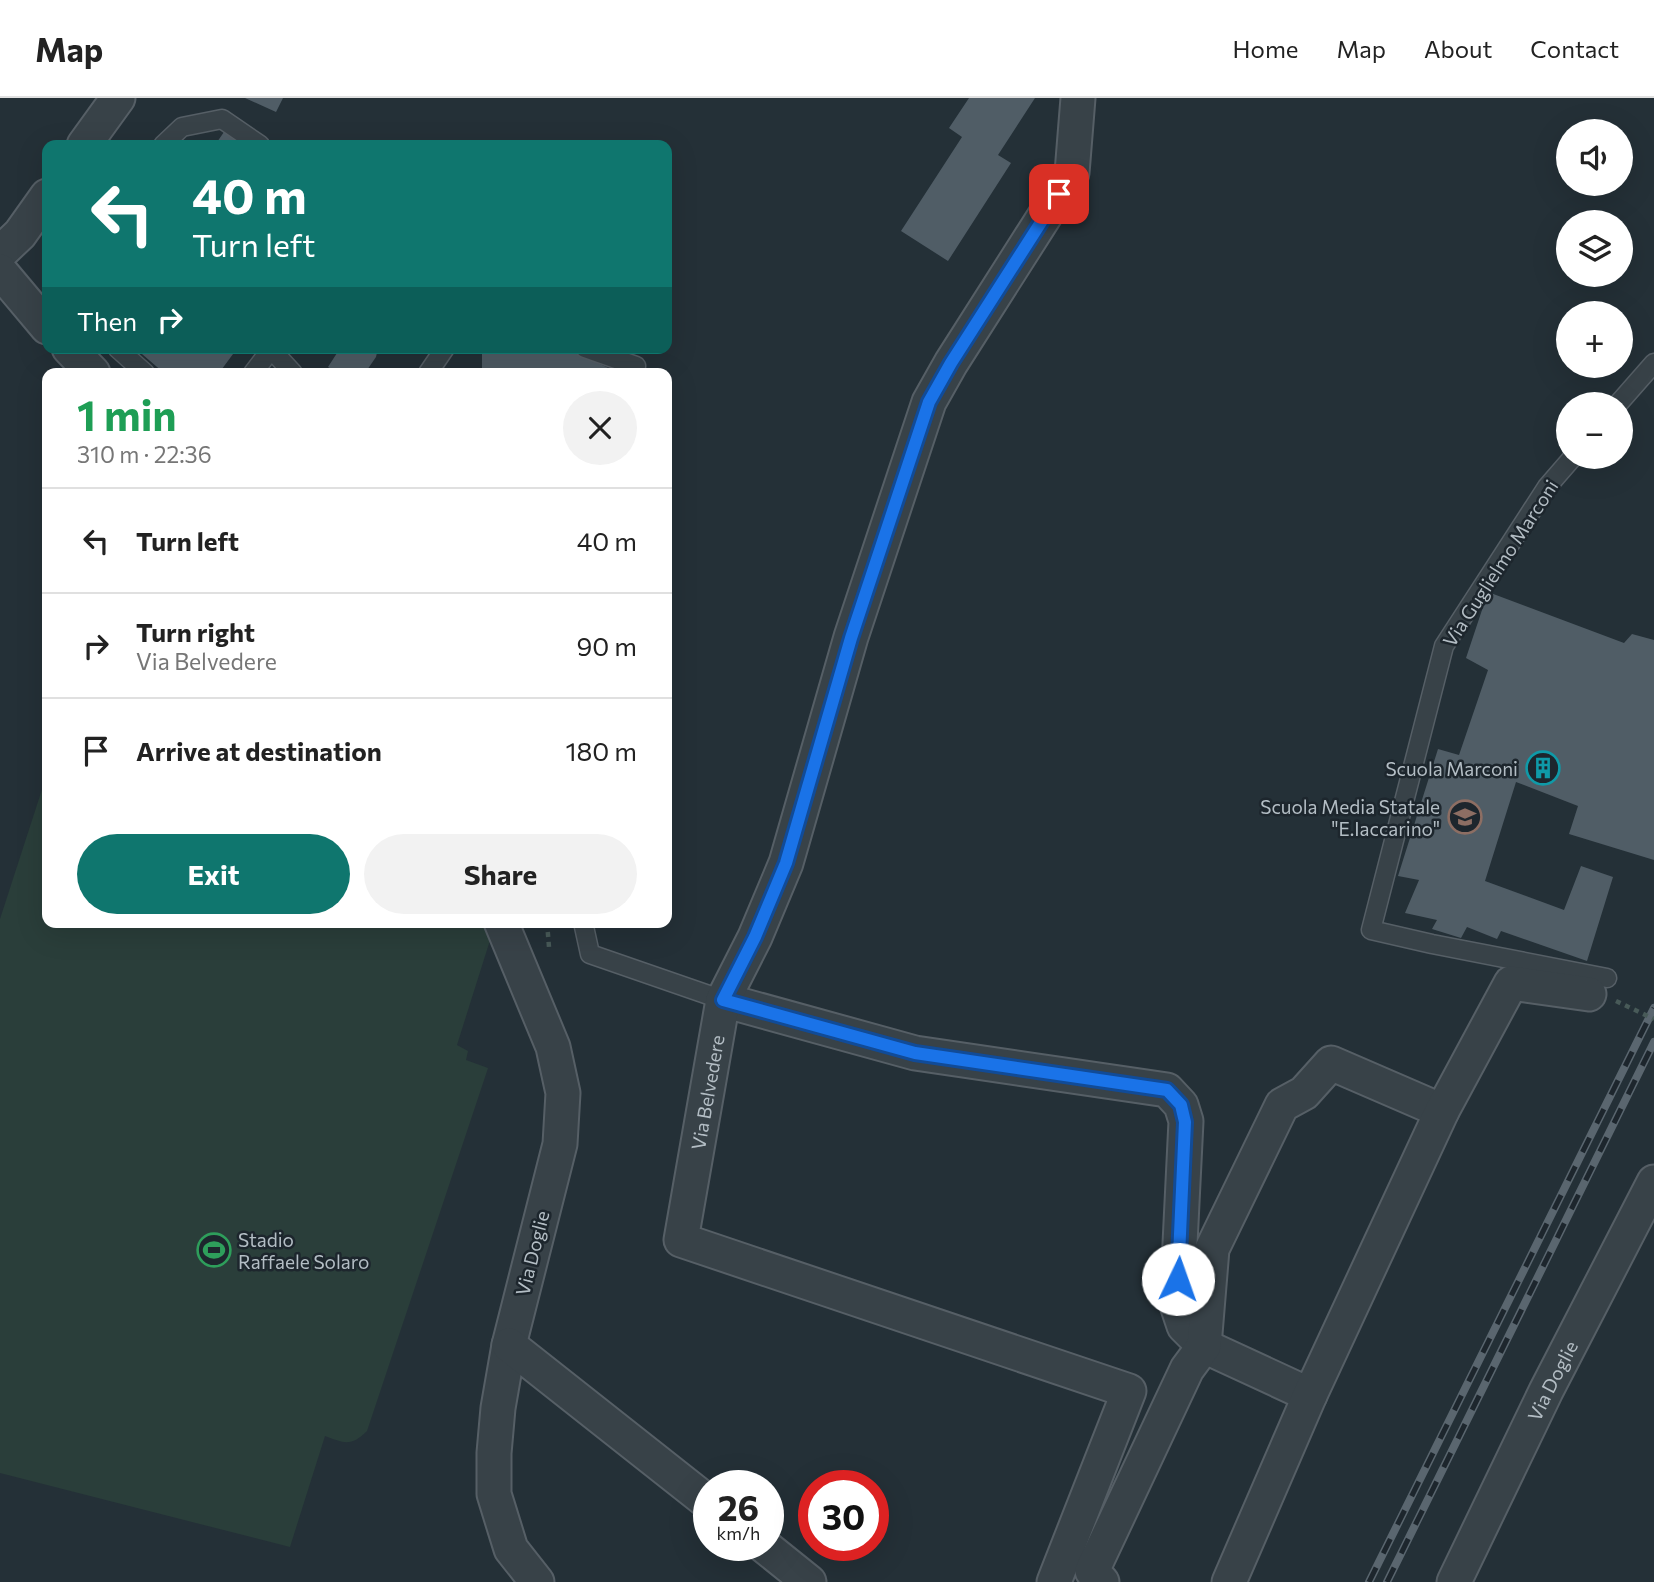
<!DOCTYPE html>
<html lang="en">
<head>
<meta charset="utf-8">
<style>
  body { margin:0; font-family:Commissioner,sans-serif; background:#f2f2f2; color:#222; height:100vh; display:flex; flex-direction:column; font-size:26px; white-space:nowrap }
  * { box-sizing:border-box; margin:0 }
  p { font-size:23px; color:#767676 }
  .icon { flex:none; width:38px; height:38px; fill:none; stroke:currentColor; stroke-width:2; stroke-linecap:round; stroke-linejoin:round }
  .map { position:relative; flex:1; overflow:hidden }
  .panel { position:absolute; left:42px; top:270px; width:630px; height:560px; display:flex; flex-direction:column; background:#fff; border-radius:14px; box-shadow:0 7px 28px #0002 }
  .panel>* { flex:none }
  .hud { position:absolute; left:42px; top:42px; width:630px; height:214px; border-radius:14px; box-shadow:0 7px 28px #0002; background:#0f766e; color:#fff; overflow:hidden }
  .buttons { position:absolute; left:1556px; top:21px; display:grid; gap:14px }
  .buttons a { display:grid; place-items:center; width:77px; height:77px; border-radius:50%; background:#fff; box-shadow:0 7px 28px #0002; font-size:35px }
  .speed { position:absolute; left:693px; top:1372px; display:flex; gap:14px; font-size:35px; font-weight:700; text-align:center }
  .speed>* { display:grid; place-content:center; width:91px; height:91px; border-radius:50%; background:#fff; box-shadow:0 7px 28px #0002; line-height:1 }
  .speed small { font-size:18px; font-weight:400 }
  .speed .limit { border:10px solid #d22; background:#fff; color:#111 }
  .pin { position:absolute; display:grid; place-items:center; width:60px; height:60px; color:#fff; margin:-30px; border-radius:14px; box-shadow:0 4px 10px #0006 }
  .me { position:absolute; width:77px; margin:-38px; rotate:3deg; stroke-linejoin:round; filter:drop-shadow(0 0 5px #0008) }
  .turn { display:flex; align-items:center; gap:24px; height:147px; padding:0 35px; font-size:32px }
  .turn .icon { width:91px; height:91px; stroke-width:2.5 }
  .turn b { display:block; font-size:49px; line-height:60px }
  .then { display:flex; align-items:center; height:66px; padding:0 35px; background:#0003; gap:14px; font-size:26px }
  .round { display:grid; place-items:center; flex:none; width:74px; height:74px; border-radius:37px; background:#f2f2f2 }
  .head { display:flex; align-items:center; justify-content:space-between; height:119px; padding:0 35px }
  h1 { font-size:42px; font-weight:700; line-height:52px; color:#1e9e55 }
  .button { display:flex; gap:14px; margin-top:auto; padding:14px 35px }
  .button a { flex:1; height:80px; border-radius:42px; background:#0f766e; color:#fff; font-size:28px; font-weight:700; line-height:80px; text-align:center }
  .button a+a { background:#f2f2f2; color:#222 }
  ul { padding:0; list-style:none }
  li { display:flex; align-items:center; gap:21px; height:105px; padding:0 35px; border-top:2px solid #e0e0e0 }
  li div { flex:1 }
  li b { display:block; font-size:26px }
  li em { font-style:normal }
  header { display:flex; align-items:center; gap:42px; box-sizing:border-box; height:98px; padding:0 35px; background:#fff; border-bottom:2px solid #e0e0e0 }
  header strong { font-size:33px }
  nav { display:flex; gap:38px; margin-inline-start:auto; font-size:24px }
  .map>svg:first-child { display:block }
  .green { fill:#2a3e3a }
  .building { fill:#505d66 }
  .lines { fill:none; stroke-linecap:round; stroke-linejoin:round }
  .service-casing { stroke:#565f66; stroke-width:21 }
  .minor-casing { stroke:#565f66; stroke-width:37 }
  .path { stroke:#485a58; stroke-width:4.5; stroke-dasharray:5 5; stroke-linecap:butt }
  .service { stroke:#384248; stroke-width:18 }
  .minor { stroke:#384248; stroke-width:33 }
  .rail-casing { stroke:#5a666f; stroke-width:8 }
  .rail { stroke:#1d262d; stroke-width:5; stroke-dasharray:16; stroke-linecap:butt }
  .path-bridge { stroke:#485a58; stroke-width:4.5; stroke-dasharray:5 5; stroke-linecap:butt }
  .route-casing { stroke:#114b97; stroke-width:18 }
  .route { stroke:#1a73e8; stroke-width:12 }
  .labels { text-anchor:middle; dominant-baseline:central; stroke-width:5; stroke-linejoin:round; paint-order:stroke }
  .street-label { font-size:19px; fill:#b3bdc4; stroke:#1d262d }
  .poi-label { font-size:19px; fill:#b3bdc4; stroke:#1d262d; text-anchor:end }
</style>
</head>
<body>
<header>
<strong>Map</strong>
<nav><a>Home</a><a>Map</a><a>About</a><a>Contact</a></nav>
</header>
<div class="map">
<svg width="1654" height="1484" viewBox="0 0 1654 1484">
  <rect width="100%" height="100%" fill="#243037"/>
  <!-- green -->
  <path class="green" d="M 47,676 L 47,824 L 487,824 L 492,836 L 457,947 L 468,953 L 466,962 L 488,970 L 367,1333 C 351,1349 344,1345 325,1338 L 290,1449 L 0,1375 L 0,821 Z"/>
  <!-- building -->
  <path class="building" d="M 245,0 L 283,0 L 276,14 Z
    M 969,0 L 1035,0 L 998,57 L 1011,65 L 948,163 L 901,133 L 962,39 L 949,30 Z
    M 224,34 L 242,47 L 215,47 Z
    M 135,250 L 234,250 L 236,252 L 219,275 L 164,275 Z
    M 331,250 L 378,250 L 376,259 L 365,275 L 338,275 L 328,269 L 337,255 Z
    M 482,250 L 566,250 L 619,275 L 485,275 L 482,273 Z
    M 1488,494 L 1624,545 L 1632,536 L 1654,542 L 1654,762 L 1569,736 L 1578,708 L 1516,684 L 1485,783 L 1564,812 L 1581,768 L 1613,779 L 1587,863 L 1501,833 L 1497,841 L 1467,829 L 1461,840 L 1432,831 L 1437,822 L 1405,815 L 1419,782 L 1398,778 L 1438,651 L 1459,657 L 1488,572 L 1466,560 Z"/>
  <g class="lines">
    <defs>
      <path id="service" d="M 163,47 L 182,29 L 222,21 L 260,47
        M 117,250 L 145,275
        M 585,250 L 636,268
        M 271,251 L 293,275
        M 253,275 L 272,250
        M 428,275 L 445,250
        M 1618,306 L 1654,265
        M 1573,359 L 1547,389 L 1444,548 L 1371,832 L 1432,846 L 1607,880
        M 583,824 L 590,856 L 723,902"/>
      <g id="minor">
        <path d="M 84,47 L 118,0"/>
        <path d="M 0,155 L 20,136 L 47,98"/>
        <path d="M 0,173 L 47,229"/>
        <path d="M 69,250 L 93,275"/>
        <path d="M 501,824 L 553,949 L 563,995 L 560,1046 L 509,1247 L 498,1310 L 494,1355 L 494,1396 L 511,1451 L 537,1484"/>
        <path d="M 723,902 L 915,955 L 1167,992 L 1181,1007 L 1186,1023 L 1177,1207 L 1184,1228 L 1204,1248 L 1310,1297"/>
        <path d="M 509,1247 L 709,1405"/>
        <path d="M 763,1447 L 809,1484"/>
        <path id="s1" d="M 1054,1484 L 1129,1293 L 681,1142 L 723,902 L 755,839 L 786,765 L 851,539 L 929,304 L 951,265 L 1072,75 L 1078,0"/>
        <path d="M 1102,1484 L 1092,1473 L 1187,1271 L 1204,1248 L 1212,1151 L 1282,1007 L 1304,995 L 1331,965 L 1442,1013"/>
        <path d="M 1229,1484 L 1310,1297 L 1442,1013 L 1511,885 L 1589,896"/>
        <path id="s2" d="M 1454,1484 L 1546,1293 L 1654,1084"/>
      </g>
    </defs>
    <!-- service casing -->
    <use href="#service" class="service-casing"/>
    <!-- minor casing -->
    <use href="#minor" class="minor-casing"/>
    <!-- path -->
    <path class="path" d="M 547,824 L 549,849"/>
    <!-- service -->
    <use href="#service" class="service"/>
    <!-- minor -->
    <use href="#minor" class="minor"/>
    <defs>
      <path id="rail" d="M 1369,1484 L 1654,910
        M 1387,1484 L 1654,944"/>
    </defs>
    <!-- rail casing -->
    <use href="#rail" class="rail-casing"/>
    <!-- rail -->
    <use href="#rail" class="rail"/>
    <!-- path-bridge -->
    <path class="path-bridge" d="M 1616,903 L 1654,921"/>
  </g>
  <g class="lines">
    <defs>
      <path id="route" d="M 1059,96 L 951,265 L 929,304 L 851,540 L 786,765 L 755,839 L 723,902 L 915,955 L 1167,992 L 1181,1007 L 1185,1024 L 1178,1181"/>
    </defs>
    <!-- route casing -->
    <use href="#route" class="route-casing"/>
    <!-- route -->
    <use href="#route" class="route"/>
  </g>
  <!-- icons -->
  <defs>
    <symbol id="building-ring" viewBox="-11 -11 22 22"><circle r="9.5" fill="#1d262d" stroke="#0f9aa8" stroke-width="1.5"/><path d="M-4-6H4V6H1V3H-1V6H-4ZM-2.5-4.3h1.7v1.8h-1.7ZM.8-4.3h1.7v1.8H.8ZM-2.5-1h1.7V.8h-1.7ZM.8-1h1.7V.8H.8Z" fill="#0f9aa8"/></symbol>
    <symbol id="school-ring" viewBox="-11 -11 22 22"><circle r="9.5" fill="#1d262d" stroke="#8d6e63" stroke-width="1.5"/><path d="M0-5L7-2L0 1L-7-2ZM-4 1L0 2.5L4 1V4Q0 6-4 4Z" fill="#8d6e63"/></symbol>
    <symbol id="stadium-ring" viewBox="-11 -11 22 22"><circle r="9.5" fill="#1d262d" stroke="#2e9e5b" stroke-width="1.5"/><path d="M0-5a6.5 5 0 1 0 0 10a6.5 5 0 1 0 0-10ZM-3.5-1.8h7v3.6h-7Z" fill="#2e9e5b"/></symbol>
  </defs>
  <g fill-rule="evenodd">
    <use href="#building-ring" x="1524" y="651" width="38" height="38"/>
    <use href="#school-ring" x="1446" y="700" width="38" height="38"/>
    <use href="#stadium-ring" x="195" y="1133" width="38" height="38"/>
  </g>
  <g class="labels">
    <!-- street labels -->
    <g class="street-label">
      <text transform="translate(1500 465) rotate(-57)">Via Guglielmo Marconi</text>
      <text stroke="none"><textPath href="#s1" startOffset="828">Via Belvedere</textPath></text>
      <text transform="translate(532 1155) rotate(-76)">Via Doglie</text>
      <text stroke="none"><textPath href="#s2" startOffset="224">Via Doglie</textPath></text>
    </g>
    <!-- poi labels -->
    <g class="poi-label">
      <text x="1518" y="670">Scuola Marconi</text>
      <text x="1440" y="708">Scuola Media Statale<tspan x="1440" dy="22">"E.Iaccarino"</tspan></text>
      <text x="238" y="1141" text-anchor="start">Stadio<tspan x="238" dy="22">Raffaele Solaro</tspan></text>
    </g>
  </g>
</svg>
<div class="buttons">
<a><svg class="icon" aria-label="sound" viewBox="0 0 24 24"><path d="M4 9h4l5-4v14l-5-4H4zM17 9q2 3 0 6"/></svg></a>
<a><svg class="icon" aria-label="layers" viewBox="0 0 24 24"><path d="M12 4l9 5-9 5-9-5zM3 14l9 5 9-5"/></svg></a>
<a>+</a>
<a>−</a>
</div>
<div class="speed"><div>26<small>km/h</small></div><div class="limit">30</div></div>
<div class="pin" style="left:1059px;top:96px;background:#d93025"><svg class="icon" aria-label="arrive" viewBox="0 0 24 24"><path d="M6 21V4h12l-3 4 3 4H6"/></svg></div>
<svg class="me" style="left:1178px;top:1181px" viewBox="-20 -20 40 40"><circle r="19" fill="#fff"/><path d="M0-13L10 11 0 6-10 11z" fill="#1a73e8"/></svg>
<div class="hud">
<div class="turn"><svg class="icon" aria-label="left" viewBox="0 0 24 24"><path d="M17 20v-9H6M10 6l-5 5 5 5"/></svg><div><b>40 m</b>Turn left</div></div>
<div class="then">Then<svg class="icon" aria-label="right" viewBox="0 0 24 24"><path d="M7 20v-9h11M14 6l5 5-5 5"/></svg></div>
</div>
<section class="panel">
<div class="head"><div><h1>1 min</h1><p>310 m · 22:36</p></div><a class="round"><svg class="icon" aria-label="close" viewBox="0 0 24 24"><path d="M6 6l12 12M18 6L6 18"/></svg></a></div>
<ul>
<li><svg class="icon" aria-label="left" viewBox="0 0 24 24"><path d="M17 20v-9H6M10 6l-5 5 5 5"/></svg><div><b>Turn left</b></div><em>40 m</em></li>
<li><svg class="icon" aria-label="right" viewBox="0 0 24 24"><path d="M7 20v-9h11M14 6l5 5-5 5"/></svg><div><b>Turn right</b><p>Via Belvedere</p></div><em>90 m</em></li>
<li><svg class="icon" aria-label="arrive" viewBox="0 0 24 24"><path d="M6 21V4h12l-3 4 3 4H6"/></svg><div><b>Arrive at destination</b></div><em>180 m</em></li>
</ul>
<div class="button"><a>Exit</a><a>Share</a></div>
</section>
</div>
</body>
</html>
